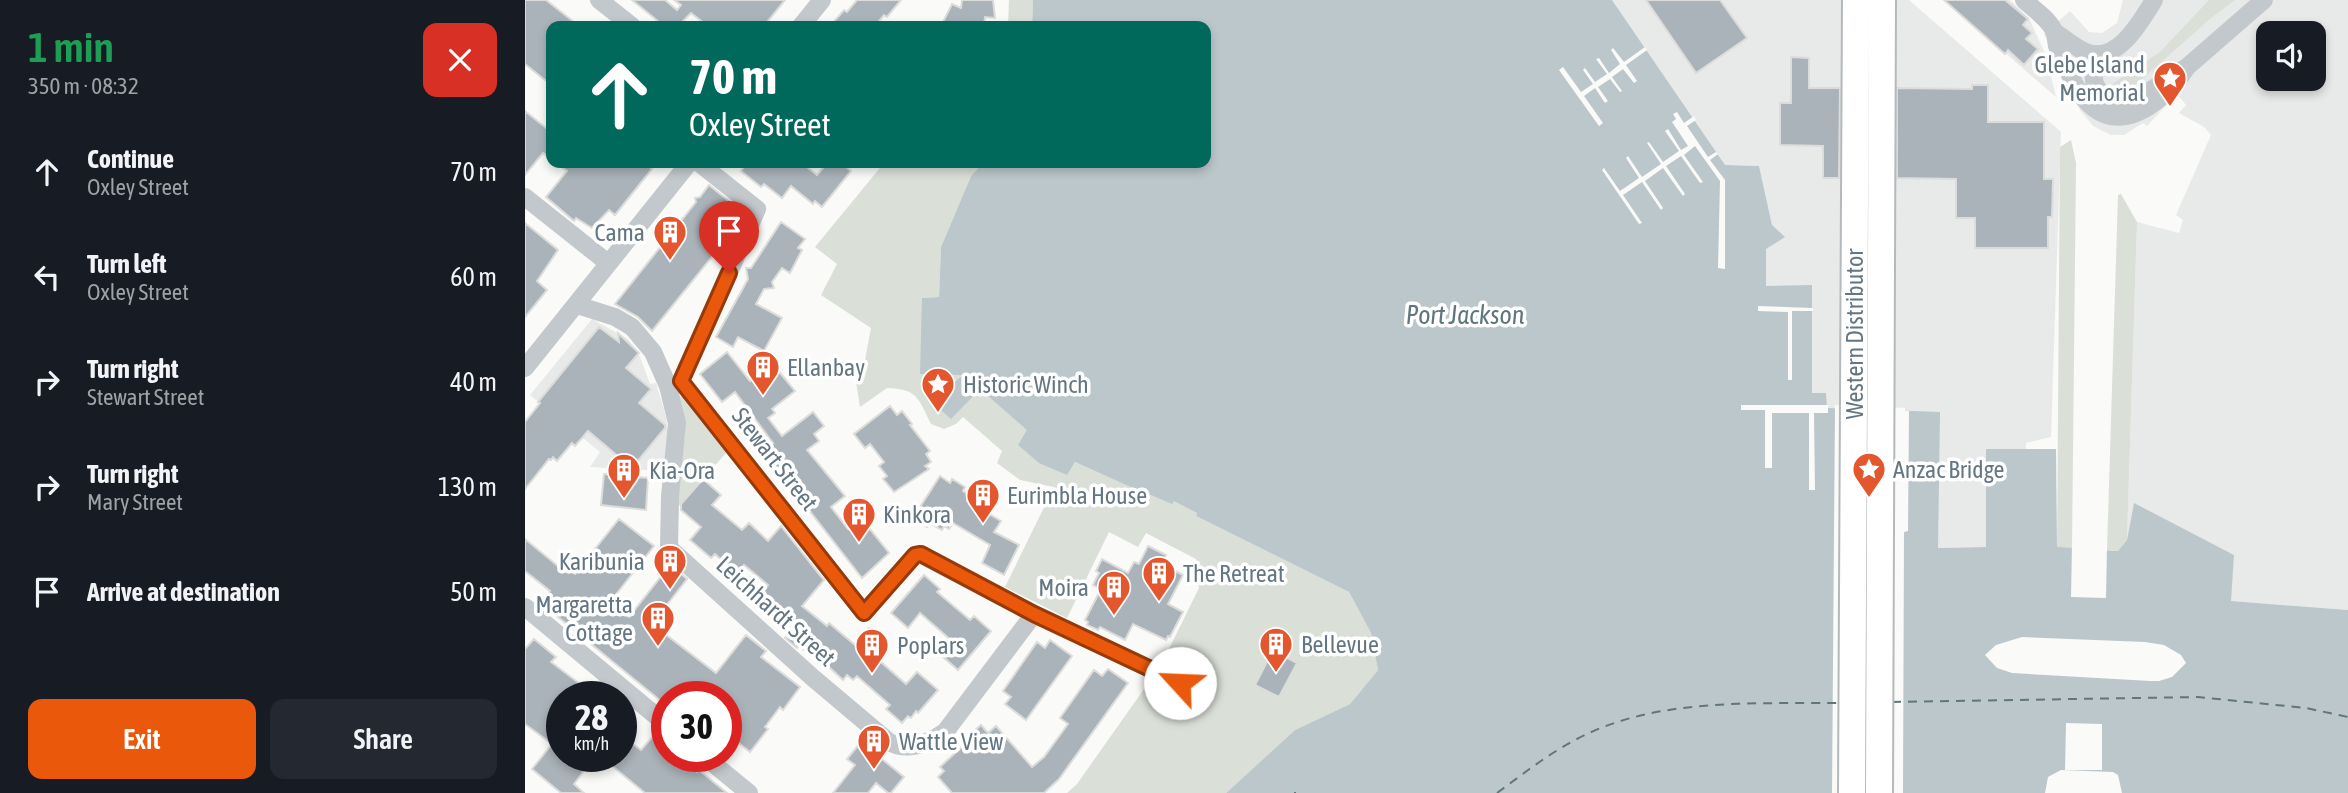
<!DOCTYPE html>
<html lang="en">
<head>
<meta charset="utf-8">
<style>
  body { margin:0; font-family:"Asap Condensed",sans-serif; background:#242831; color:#f1f3f6; height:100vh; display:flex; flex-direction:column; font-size:26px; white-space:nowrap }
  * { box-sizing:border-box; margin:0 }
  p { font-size:23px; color:#9ea1a6 }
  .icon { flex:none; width:38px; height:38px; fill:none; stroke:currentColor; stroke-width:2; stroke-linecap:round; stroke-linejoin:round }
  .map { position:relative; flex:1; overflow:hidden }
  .panel { display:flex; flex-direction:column; background:#171b24; width:525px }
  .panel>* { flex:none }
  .guide { position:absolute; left:21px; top:21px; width:665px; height:147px; border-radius:14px; box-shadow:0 4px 10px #0003; background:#00695c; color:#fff; overflow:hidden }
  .controls { position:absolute; left:1731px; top:21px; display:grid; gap:14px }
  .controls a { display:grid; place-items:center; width:70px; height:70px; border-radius:14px; background:#171b24; box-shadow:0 4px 10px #0003; font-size:35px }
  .speed { position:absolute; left:21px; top:681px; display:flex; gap:14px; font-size:35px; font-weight:700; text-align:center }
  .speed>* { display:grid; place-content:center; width:91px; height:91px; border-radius:50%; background:#171b24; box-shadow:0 4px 10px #0003; line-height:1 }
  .speed small { font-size:18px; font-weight:400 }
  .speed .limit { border:10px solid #d22; background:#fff; color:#111 }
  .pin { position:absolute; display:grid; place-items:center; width:60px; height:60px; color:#fff; margin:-72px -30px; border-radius:50% 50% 50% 0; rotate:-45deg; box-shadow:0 0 7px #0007 }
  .pin .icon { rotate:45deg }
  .me { position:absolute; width:77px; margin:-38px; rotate:295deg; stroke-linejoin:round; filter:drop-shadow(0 0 5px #0008) }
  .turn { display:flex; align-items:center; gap:24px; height:147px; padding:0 28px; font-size:32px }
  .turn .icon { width:91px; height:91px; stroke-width:2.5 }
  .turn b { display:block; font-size:49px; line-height:60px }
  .round { display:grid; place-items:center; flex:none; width:74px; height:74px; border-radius:14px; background:#242831 }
  .headline { display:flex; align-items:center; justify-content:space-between; height:119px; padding:0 28px }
  h1 { font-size:42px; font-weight:600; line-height:52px; color:#1e9e55 }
  .cta { display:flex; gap:14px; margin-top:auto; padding:14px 28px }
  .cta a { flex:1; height:80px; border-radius:14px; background:#ea580c; color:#fff; font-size:28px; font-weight:600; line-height:80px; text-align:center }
  .cta a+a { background:#242831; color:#f1f3f6 }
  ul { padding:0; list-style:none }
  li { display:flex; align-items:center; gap:21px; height:105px; padding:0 28px }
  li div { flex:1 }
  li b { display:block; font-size:26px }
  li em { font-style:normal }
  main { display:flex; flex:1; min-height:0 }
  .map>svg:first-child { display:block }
  .built { fill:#e8e9e9; fill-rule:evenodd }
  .green { fill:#dadfd7 }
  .water { fill:#bbc7cb }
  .pier { fill:#fafaf8 }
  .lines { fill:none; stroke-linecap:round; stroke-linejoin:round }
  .ferry { stroke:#60757c; stroke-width:2; stroke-dasharray:9 7; stroke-linecap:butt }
  .building { fill:#aab3b9; stroke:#dcdcda; stroke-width:2 }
  .highway-casing { stroke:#b4b9bd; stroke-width:30 }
  .minor { stroke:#c3c8cc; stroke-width:18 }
  .highway { stroke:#fff; stroke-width:26 }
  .route-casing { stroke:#983908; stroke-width:18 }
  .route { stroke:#ea580c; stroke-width:12 }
  .labels { text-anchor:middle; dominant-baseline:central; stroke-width:7; stroke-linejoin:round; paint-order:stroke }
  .poi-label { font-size:24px; fill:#657683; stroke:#fff; text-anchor:start }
  .street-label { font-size:24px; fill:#657683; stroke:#fff }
  .water-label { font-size:26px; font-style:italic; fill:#60757c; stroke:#fff }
</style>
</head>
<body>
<main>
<section class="panel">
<div class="headline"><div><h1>1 min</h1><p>350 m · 08:32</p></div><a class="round" style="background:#d93025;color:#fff"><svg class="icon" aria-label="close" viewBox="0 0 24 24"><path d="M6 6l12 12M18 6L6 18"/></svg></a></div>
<ul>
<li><svg class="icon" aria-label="ahead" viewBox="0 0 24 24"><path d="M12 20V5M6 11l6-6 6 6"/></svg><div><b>Continue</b><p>Oxley Street</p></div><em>70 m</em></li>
<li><svg class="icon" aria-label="left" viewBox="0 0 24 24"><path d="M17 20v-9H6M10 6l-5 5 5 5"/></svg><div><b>Turn left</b><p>Oxley Street</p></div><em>60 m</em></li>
<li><svg class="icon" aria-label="right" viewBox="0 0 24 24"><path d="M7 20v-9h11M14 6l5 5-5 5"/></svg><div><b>Turn right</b><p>Stewart Street</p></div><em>40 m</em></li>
<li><svg class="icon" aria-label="right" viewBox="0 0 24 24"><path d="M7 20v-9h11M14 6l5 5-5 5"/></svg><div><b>Turn right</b><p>Mary Street</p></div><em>130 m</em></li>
<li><svg class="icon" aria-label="arrive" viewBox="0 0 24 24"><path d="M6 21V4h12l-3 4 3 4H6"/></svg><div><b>Arrive at destination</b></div><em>50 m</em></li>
</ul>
<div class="cta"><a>Exit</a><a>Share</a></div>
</section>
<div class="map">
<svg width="1823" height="793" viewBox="0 0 1823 793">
  <rect width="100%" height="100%" fill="#fafaf8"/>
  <!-- built -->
  <path class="built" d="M 1087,0 L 1384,0 L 1536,132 L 1526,437 L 1501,443 L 1501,449 L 1461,449 L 1461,547 L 1413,548 L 1287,393 L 1287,286 L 1241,286 L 1241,249 L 1247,225 L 1234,166 L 1200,165 Z
    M 1419,0 L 1485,0 L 1504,18 L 1528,71 L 1525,72 L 1531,97 Z
    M 1598,0 L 1823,0 L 1823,610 L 1705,601 L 1709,555 L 1609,504 L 1602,540 L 1612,222 L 1654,233 L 1658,220 L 1651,215 L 1686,135 L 1679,127 L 1654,113 L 1661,105 L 1652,94 L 1622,126 L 1618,123 L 1599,135 L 1586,135 L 1568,126 L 1555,110 L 1544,91 L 1519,34 L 1545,11 L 1564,32 L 1577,33 L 1592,23 ZM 1743,33 L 1788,33 L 1788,79 L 1743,79 Z
    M 67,319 L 103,339 L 115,357 L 125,384 L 131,383 L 141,417 L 143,433 L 139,471 L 65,467 L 75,452 L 5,395 Z"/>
  <!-- green -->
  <path class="green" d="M 484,0 L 508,0 L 507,26 L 483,26 Z
    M 1684,0 L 1710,0 L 1686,18 L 1607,88 L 1590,87 L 1587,84 L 1635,52 Z
    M 1546,140 L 1551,163 L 1547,548 L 1532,548 L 1535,147 Z
    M 359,163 L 458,163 L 446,176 L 416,247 L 414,297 L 398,298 L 439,375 L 407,401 L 455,389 L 503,430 L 542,474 L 550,462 L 609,488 L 608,491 L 619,492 L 647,503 L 649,500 L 672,513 L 671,516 L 824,592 L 846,633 L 853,670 L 825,704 L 770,730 L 701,793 L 542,793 L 552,784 L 636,665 L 674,588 L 671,559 L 621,533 L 613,547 L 584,532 L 542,618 L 480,587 L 529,487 L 495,480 L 472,463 L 477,451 L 438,417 L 431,424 L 419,429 L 406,424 C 393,398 393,389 362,388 L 335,407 L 329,369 L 340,360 L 346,328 L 296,295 L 312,264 L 290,247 Z
    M 1596,194 L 1612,222 L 1602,540 L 1593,551 L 1582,550 L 1593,195 Z
    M 159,393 L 202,452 L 151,509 L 160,433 L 160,419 L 155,397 Z"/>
  <!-- water -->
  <path class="water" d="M 508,0 L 1087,0 L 1200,165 L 1234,166 L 1247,225 L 1260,237 L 1241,249 L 1241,286 L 1287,285 L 1287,393 L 1301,393 L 1302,408 L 1415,412 L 1413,548 L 1461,547 L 1461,449 L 1531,449 L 1532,547 L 1593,551 L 1602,540 L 1609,503 L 1709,555 L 1706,601 L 1823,610 L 1823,793 L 1597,793 L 1593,775 L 1588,772 L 1536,770 L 1523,777 L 1520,793 L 701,793 L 770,730 L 825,704 L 853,670 L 846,633 L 824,592 L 671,516 L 672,513 L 649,501 L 647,504 L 619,492 L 608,491 L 608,488 L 550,462 L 542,475 L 514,463 L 493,445 L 502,430 L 455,389 L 426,419 L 407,402 L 438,375 L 395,374 L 397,298 L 414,297 L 416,247 L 446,176 L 458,163 L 681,163 L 681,26 L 507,26 Z"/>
  <!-- pier -->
  <path class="pier" d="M 1120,47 L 1122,50 L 1101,65 L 1112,81 L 1109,83 L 1098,69 L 1087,77 L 1097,91 L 1095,92 L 1085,79 L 1073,87 L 1083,101 L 1080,103 L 1070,88 L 1059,96 L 1078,123 L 1074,126 L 1034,70 L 1038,67 L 1056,92 L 1068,84 L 1058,70 L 1060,68 L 1070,82 L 1082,74 L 1071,59 L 1074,58 L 1084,73 L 1095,64 L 1086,50 L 1088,48 L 1099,62 Z
    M 1152,112 L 1159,123 L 1169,116 L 1171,120 L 1162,126 L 1183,157 L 1191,152 L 1193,154 L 1185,160 L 1200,180 L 1200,269 L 1193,268 L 1195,181 L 1170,146 L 1159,155 L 1178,182 L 1175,183 L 1156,156 L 1141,166 L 1160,194 L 1158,196 L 1138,168 L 1120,181 L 1138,208 L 1136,210 L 1117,182 L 1098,195 L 1117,223 L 1114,224 L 1077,170 L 1079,168 L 1095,191 L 1114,178 L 1101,158 L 1103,156 L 1117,177 L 1136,164 L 1122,143 L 1124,142 L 1138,162 L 1154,151 L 1140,131 L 1143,129 L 1156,150 L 1163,146 L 1147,122 L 1151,119 L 1148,114 Z
    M 1233,306 L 1288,308 L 1288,311 L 1267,311 L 1267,380 L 1263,380 L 1263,312 L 1233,311 Z
    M 1216,405 L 1303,405 L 1303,413 L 1289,413 L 1290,490 L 1284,490 L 1284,413 L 1247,413 L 1247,468 L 1240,468 L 1240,410 L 1216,410 Z
    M 1310,405 L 1380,408 L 1380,411 L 1384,411 L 1383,531 L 1379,532 L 1378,793 L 1307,793 Z
    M 1547,545 L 1582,547 L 1581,598 L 1546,597 Z
    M 1497,637 L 1620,642 L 1639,645 L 1656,655 L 1661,663 L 1647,677 L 1634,681 L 1625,681 L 1487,673 L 1472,668 L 1460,655 L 1471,645 Z
    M 1541,723 L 1577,724 L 1577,770 L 1540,770 Z"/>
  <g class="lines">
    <!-- ferry -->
    <path class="ferry" d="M 1367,702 L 1673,697 L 1781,708 L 1823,717
      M 770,792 L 770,793
      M 972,793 C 998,774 1023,754 1052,739 C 1131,697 1229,704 1316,703"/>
  </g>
  <!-- building -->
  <path class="building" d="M 0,0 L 21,0 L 54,26 L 26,26 L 26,85 L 0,64 Z
    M 107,0 L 140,0 L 152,10 L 156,5 L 149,0 L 260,0 L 239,26 L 183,26 L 166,13 L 153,26 L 139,26 Z
    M 332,0 L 376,0 L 362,17 L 359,15 L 350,26 L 305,26 L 319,10 L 322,12 Z
    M 437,0 L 468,0 L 470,18 L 460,17 L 459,26 L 416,26 L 427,4 L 436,8 Z
    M 1121,0 L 1195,0 L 1222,38 L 1171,73 Z
    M 1419,0 L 1480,0 L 1503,19 L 1498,25 L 1507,33 L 1501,39 L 1513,49 L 1499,65 L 1483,50 L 1480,54 Z
    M 1266,57 L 1284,58 L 1284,88 L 1315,88 L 1314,178 L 1298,178 L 1298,146 L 1255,145 L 1255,103 L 1266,103 Z
    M 1447,85 L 1463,85 L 1463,122 L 1519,122 L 1519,179 L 1528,179 L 1527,217 L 1523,217 L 1523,248 L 1450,248 L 1450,218 L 1431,218 L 1431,179 L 1372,178 L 1372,88 L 1447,89 Z
    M 0,111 L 26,132 L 26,159 L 18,153 L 0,175 Z
    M 31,163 L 119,163 L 127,169 L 90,215 L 84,210 L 67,228 L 51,218 L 49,221 L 21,197 L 42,171 Z
    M 222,163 L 277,163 L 292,175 L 302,163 L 316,163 L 326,171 L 297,207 L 290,201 L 288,204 L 266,186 L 257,198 L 239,184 L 236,187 L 216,171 Z
    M 184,185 L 205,202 L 196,214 L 202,219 L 181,246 L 190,253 L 127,331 L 113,317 L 90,304 L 171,202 L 170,198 L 175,197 Z
    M 256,222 L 280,239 L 273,248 L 277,250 L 265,273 L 257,268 L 247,282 L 249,288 L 239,289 L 231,304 L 257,318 L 239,351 L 213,337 L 208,347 L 191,337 L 223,279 L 221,268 L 226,268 Z
    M 0,223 L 33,250 L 12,281 L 22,290 L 0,317 Z
    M 74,327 L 94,342 L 93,333 L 114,353 L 101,368 L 126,389 L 114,403 L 140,425 L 140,428 L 107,468 L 63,431 L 50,446 L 47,443 L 32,461 L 28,457 L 26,460 L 24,459 L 0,489 L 0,422 L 15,403 L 13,402 Z
    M 202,352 L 225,381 L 247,363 L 270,391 L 247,409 L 250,413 L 243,418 L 257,436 L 288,412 L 299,426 L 289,434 L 294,441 L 282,450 L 320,496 L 306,507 L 323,529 L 336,518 L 364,553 L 337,578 L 238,451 L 248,443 L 210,392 L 197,402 L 175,374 Z
    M 365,406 L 372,415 L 377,411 L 387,424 L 385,425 L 405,451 L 401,454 L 406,462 L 400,466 L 404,469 L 369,492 L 358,479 L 362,476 L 354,466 L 359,462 L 345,444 L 340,448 L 329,434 Z
    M 79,474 L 123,478 L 121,510 L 76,505 Z
    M 415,476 L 425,483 L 427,479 L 440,487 L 438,491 L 445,496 L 442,501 L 476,521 L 469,532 L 494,545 L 479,575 L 457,563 L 465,545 L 428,523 L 424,529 L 419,526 L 417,530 L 404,523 L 402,527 L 388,518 Z
    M 178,479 L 196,495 L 187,505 L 217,530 L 224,523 L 243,541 L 256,526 L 294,574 L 299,580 L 277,606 L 302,626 L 304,623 L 330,645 L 344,628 L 359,641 L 348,655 L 381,684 L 392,672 L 413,690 L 393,713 L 391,711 L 386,718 L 383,716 L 377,723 L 361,709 L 365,705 L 332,676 L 328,680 L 322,675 L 318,680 L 292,656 L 290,657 L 273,646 L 272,648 L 260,638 L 271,625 L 246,604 L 243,603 L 239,608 L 230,600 L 243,585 L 219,565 L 211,574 L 190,554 L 186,558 L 165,540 L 176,527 L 156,510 L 156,504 Z
    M 94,519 L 129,546 L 85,602 L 104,617 L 145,565 L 162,579 L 127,624 L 191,673 L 221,635 L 241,651 L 236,657 L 275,687 L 258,710 L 255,707 L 240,727 L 243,729 L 225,752 L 201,733 L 201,696 L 142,696 L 142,706 L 16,603 L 25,591 L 0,571 L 0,539 L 40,572 L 43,569 L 50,574 Z
    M 623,546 L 641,555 L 637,564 L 658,575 L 643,604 L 658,612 L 645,637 L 643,636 L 641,640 L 608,624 L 600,640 L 575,627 L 573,630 L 562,625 L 563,622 L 560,620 L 576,589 L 568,585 L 574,573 L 571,571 L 577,559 L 603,573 L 609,562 L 614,564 Z
    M 399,575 L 415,589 L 412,592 L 445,620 L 449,616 L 466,631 L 433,670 L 417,656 L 428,642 L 395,613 L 383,628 L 366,613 Z
    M 9,639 L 31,657 L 26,662 L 71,696 L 37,696 L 37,756 L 70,756 L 49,784 L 59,793 L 36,793 L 7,769 L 27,744 L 0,724 L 0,649 Z
    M 525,640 L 547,656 L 501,720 L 480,704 L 486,697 L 478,691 L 512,642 L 520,648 Z
    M 748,650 L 772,663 L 754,697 L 730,685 Z
    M 583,669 L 603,683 L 534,779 L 519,793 L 427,793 L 413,777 L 419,771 L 415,767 L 443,741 L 441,738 L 456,725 L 463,733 L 471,726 L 507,767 L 519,757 L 543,724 L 535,718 L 569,670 L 577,676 Z
    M 96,735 L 116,750 L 129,735 L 142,746 L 142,756 L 154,756 L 172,772 L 174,770 L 202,793 L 120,793 L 75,756 L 96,756 Z
    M 336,742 L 379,777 L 366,793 L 363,793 L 351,783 L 343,793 L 308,793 L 330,765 L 322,759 Z"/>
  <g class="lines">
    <defs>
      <path id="highway" d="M 1327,793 L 1331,0
        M 1354,793 L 1357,0"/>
    </defs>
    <!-- highway casing -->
    <use href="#highway" class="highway-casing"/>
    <!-- minor -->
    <path class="minor" d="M 74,0 L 107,26
      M 1499,0 C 1508,9 1524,19 1529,31 C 1531,35 1531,41 1532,46 C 1538,60 1545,77 1553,90 C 1587,144 1636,106 1662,67
      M 276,26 L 297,0
      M 1529,32 C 1540,38 1550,48 1561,52 C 1592,65 1616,21 1629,0
      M 1580,54 C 1553,81 1579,108 1612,99 L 1662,67 L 1739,0
      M 0,197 L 83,263
      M 52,305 L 90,317 L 107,327 L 128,352 L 143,386 L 152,423 L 145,496 L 144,548 L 287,677 L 364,742 C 383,752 404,743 420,732 L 509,614
      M 0,368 L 164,163
      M 156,381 L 339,613 L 390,555 L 395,554 L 509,614 L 655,683
      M 156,381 L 232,209 L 174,163
      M 0,607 L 142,725
      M 179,756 L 224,793"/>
    <!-- highway -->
    <use href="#highway" class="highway"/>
  </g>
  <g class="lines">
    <defs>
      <path id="route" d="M 204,273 L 156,381 L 339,613 L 390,555 L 396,554 L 509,614 L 655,683"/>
    </defs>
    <!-- route casing -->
    <use href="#route" class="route-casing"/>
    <!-- route -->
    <use href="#route" class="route"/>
  </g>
  <!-- icons -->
  <defs>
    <symbol id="sight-pin" viewBox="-11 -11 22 30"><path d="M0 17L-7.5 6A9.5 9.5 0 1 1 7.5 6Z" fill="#e4572e" stroke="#fff"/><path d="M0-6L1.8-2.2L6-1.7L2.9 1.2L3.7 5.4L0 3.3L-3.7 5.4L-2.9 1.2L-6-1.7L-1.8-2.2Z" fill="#fff"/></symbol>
    <symbol id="building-pin" viewBox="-11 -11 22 30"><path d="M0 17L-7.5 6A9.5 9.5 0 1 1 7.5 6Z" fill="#e4572e" stroke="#fff"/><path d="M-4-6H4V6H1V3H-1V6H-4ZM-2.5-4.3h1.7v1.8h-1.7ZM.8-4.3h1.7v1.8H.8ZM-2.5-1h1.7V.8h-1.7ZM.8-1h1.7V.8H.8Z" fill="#fff"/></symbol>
  </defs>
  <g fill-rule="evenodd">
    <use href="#sight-pin" x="1626" y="59" width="38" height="52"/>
    <use href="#building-pin" x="126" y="213" width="38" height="52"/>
    <use href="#building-pin" x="219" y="348" width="38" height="52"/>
    <use href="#sight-pin" x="394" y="365" width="38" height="52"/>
    <use href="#sight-pin" x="1325" y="450" width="38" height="52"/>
    <use href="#building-pin" x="80" y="451" width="38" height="52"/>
    <use href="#building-pin" x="439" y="476" width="38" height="52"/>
    <use href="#building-pin" x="315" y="495" width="38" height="52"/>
    <use href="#building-pin" x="126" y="542" width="38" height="52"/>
    <use href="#building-pin" x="615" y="554" width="38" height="52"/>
    <use href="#building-pin" x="570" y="568" width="38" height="52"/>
    <use href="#building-pin" x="114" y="599" width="38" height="52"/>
    <use href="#building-pin" x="732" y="625" width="38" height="52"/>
    <use href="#building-pin" x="328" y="626" width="38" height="52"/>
    <use href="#building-pin" x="330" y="722" width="38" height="52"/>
  </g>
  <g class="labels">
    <!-- poi labels -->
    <g class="poi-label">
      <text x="1620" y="64" text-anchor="end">Glebe Island<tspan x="1620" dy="28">Memorial</tspan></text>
      <text x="120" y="232" text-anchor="end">Cama</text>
      <text x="262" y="367">Ellanbay</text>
      <text x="438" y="384">Historic Winch</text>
      <text x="1368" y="469">Anzac Bridge</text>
      <text x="124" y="470">Kia-Ora</text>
      <text x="482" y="495">Eurimbla House</text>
      <text x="358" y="514">Kinkora</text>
      <text x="120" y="561" text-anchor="end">Karibunia</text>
      <text x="658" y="573">The Retreat</text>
      <text x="564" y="587" text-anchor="end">Moira</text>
      <text x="108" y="604" text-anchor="end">Margaretta<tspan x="108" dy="28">Cottage</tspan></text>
      <text x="776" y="644">Bellevue</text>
      <text x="372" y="645">Poplars</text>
      <text x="374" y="741">Wattle View</text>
    </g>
    <!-- street labels -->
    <g class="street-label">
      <text transform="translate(1329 334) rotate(-90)">Western Distributor</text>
      <text transform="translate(250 459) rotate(52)">Stewart Street</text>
      <text transform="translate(251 611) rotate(42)">Leichhardt Street</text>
    </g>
    <!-- water labels -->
    <g class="water-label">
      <text x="940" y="315">Port Jackson</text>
    </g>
  </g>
</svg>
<div class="controls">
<a><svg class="icon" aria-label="sound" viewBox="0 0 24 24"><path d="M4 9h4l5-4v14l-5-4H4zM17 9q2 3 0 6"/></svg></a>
</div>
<div class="speed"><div>28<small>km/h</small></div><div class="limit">30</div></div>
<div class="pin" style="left:204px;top:273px;background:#d93025"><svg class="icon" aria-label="arrive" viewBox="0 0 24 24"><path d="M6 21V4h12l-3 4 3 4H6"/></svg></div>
<svg class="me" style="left:655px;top:683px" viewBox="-20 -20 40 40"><circle r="19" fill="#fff"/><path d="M0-13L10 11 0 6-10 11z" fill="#ea580c"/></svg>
<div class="guide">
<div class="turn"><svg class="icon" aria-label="ahead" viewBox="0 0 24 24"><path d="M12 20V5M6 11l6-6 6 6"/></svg><div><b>70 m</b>Oxley Street</div></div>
</div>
</div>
</main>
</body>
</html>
